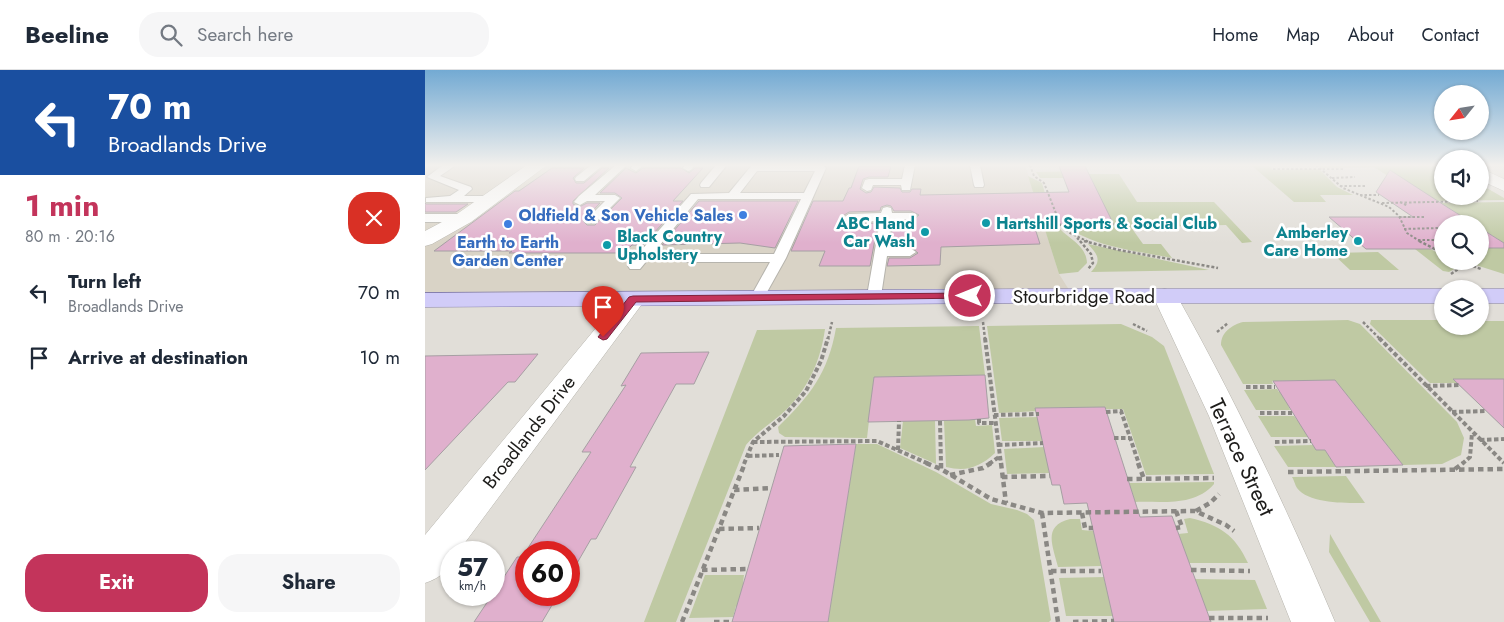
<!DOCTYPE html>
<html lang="en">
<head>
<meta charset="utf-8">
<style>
  body { margin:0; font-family:Jost,sans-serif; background:#f6f6f7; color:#1f2937; height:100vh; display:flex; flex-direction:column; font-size:19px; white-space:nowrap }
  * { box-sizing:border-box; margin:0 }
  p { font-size:16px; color:#747a83 }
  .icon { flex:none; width:28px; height:28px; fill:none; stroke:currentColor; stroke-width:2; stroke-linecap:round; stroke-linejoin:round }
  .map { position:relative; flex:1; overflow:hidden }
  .sheet { display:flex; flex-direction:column; background:#fff; width:425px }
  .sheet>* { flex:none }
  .guide { background:#1a4fa0; color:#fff; overflow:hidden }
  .needle { width:32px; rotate:240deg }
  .tools { position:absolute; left:1009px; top:15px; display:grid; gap:10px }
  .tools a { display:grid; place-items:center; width:55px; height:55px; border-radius:50%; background:#fff; box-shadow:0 1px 4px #0004; font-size:25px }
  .speed { position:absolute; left:15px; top:471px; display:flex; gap:10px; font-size:25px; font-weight:700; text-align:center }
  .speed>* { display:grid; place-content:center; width:65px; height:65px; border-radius:50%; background:#fff; box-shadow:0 1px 4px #0004; line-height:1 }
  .speed small { font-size:12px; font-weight:400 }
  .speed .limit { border:8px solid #d22; background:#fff; color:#111 }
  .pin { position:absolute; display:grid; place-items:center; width:42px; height:42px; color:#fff; margin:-51px -21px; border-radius:50% 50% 50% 0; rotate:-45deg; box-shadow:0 0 5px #0007 }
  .pin .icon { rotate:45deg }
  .me { position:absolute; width:55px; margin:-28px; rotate:270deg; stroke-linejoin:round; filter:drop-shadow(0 0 4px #0008) }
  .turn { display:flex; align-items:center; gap:18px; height:105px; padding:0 25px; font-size:22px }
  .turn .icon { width:65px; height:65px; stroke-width:2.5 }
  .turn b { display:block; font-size:35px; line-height:42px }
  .round { display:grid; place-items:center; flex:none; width:52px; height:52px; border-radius:20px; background:#f6f6f7 }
  .summary { display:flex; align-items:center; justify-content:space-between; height:85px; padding:0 25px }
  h1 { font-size:30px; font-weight:700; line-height:38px; color:#c3345b }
  .cta { display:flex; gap:10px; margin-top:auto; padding:10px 25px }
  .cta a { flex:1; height:58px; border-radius:20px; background:#c3345b; color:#fff; font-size:20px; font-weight:700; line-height:58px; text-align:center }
  .cta a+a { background:#f6f6f7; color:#1f2937 }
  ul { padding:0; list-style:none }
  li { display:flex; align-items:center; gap:15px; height:65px; padding:0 25px }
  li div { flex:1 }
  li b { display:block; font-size:19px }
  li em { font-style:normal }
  header { display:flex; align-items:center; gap:30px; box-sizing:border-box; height:70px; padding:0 25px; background:#fff; border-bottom:1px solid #e0e1e3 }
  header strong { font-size:24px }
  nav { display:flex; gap:28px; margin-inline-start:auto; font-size:18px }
  .search { width:350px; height:45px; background:#f6f6f7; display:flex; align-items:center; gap:12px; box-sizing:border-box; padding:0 18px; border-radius:20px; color:#747a83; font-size:19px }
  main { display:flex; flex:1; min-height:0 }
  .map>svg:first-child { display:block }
  .built { fill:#d9d3c6 }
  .green { fill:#bfc9a3 }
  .building { fill:#e0b0cd; stroke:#a69fa3 }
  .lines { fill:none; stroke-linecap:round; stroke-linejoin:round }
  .service-casing { stroke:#b6b4ad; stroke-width:2 }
  .minor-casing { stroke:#b6b4ad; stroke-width:1 }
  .primary-casing { stroke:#7e78a8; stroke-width:1 }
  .path-far3 { stroke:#8a8884; stroke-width:2; stroke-dasharray:2.5 2; stroke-linecap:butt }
  .path-far2 { stroke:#8a8884; stroke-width:2.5; stroke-dasharray:3 2; stroke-linecap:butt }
  .path-far1 { stroke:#8a8884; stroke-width:4; stroke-dasharray:4.5 2.5; stroke-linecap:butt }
  .path { stroke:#8a8884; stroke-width:4.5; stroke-dasharray:5.5 4; stroke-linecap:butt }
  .service { fill:#fff; fill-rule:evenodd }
  .minor { fill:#fff; fill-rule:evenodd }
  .primary { fill:#d1ccf8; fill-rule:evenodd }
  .route { fill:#c3345b; stroke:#7f223b }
  .shop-dot { fill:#3f7fe0; stroke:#fff; stroke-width:2 }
  .culture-dot { fill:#0f9aa8; stroke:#fff; stroke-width:2 }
  .labels { text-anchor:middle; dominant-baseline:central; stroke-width:5; stroke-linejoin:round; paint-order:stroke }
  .far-shop-label { font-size:16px; font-weight:bold; fill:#366cbe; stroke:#fff; text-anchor:end }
  .far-culture-label { font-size:16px; font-weight:bold; fill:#0d838f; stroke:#fff; text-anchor:end }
  .street-label { font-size:19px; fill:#1d1c1a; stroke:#fff }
  .near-street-label { font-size:22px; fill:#1d1c1a; stroke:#fff }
</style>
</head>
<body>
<header>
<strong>Beeline</strong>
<div class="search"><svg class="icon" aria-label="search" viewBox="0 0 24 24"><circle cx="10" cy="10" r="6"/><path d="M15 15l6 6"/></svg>Search here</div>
<nav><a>Home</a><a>Map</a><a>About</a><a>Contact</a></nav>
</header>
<main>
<section class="sheet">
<div class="guide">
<div class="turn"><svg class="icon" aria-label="left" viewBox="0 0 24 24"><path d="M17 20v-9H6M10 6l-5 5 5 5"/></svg><div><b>70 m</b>Broadlands Drive</div></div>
</div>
<div class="summary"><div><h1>1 min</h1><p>80 m · 20:16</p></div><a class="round" style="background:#d93025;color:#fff"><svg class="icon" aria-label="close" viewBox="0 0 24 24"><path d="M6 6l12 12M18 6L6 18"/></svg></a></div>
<ul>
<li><svg class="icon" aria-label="left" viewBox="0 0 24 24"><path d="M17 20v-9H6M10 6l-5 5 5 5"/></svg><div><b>Turn left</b><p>Broadlands Drive</p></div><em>70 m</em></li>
<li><svg class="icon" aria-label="arrive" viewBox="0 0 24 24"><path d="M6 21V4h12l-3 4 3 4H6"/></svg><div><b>Arrive at destination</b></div><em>10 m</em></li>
</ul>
<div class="cta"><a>Exit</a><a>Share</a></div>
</section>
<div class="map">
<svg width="1079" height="552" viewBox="0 0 1079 552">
  <rect width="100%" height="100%" fill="#e1ded8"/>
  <!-- built -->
  <path class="built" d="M 0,95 L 600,95 L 634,204 L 648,226 L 0,231 Z"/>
  <!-- green -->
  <path class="green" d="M 843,95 L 848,100 L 894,99 L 912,117 L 928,125 L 895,125 L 901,132 L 869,132 L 826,95 Z
    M 1017,95 L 1018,126 L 1055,126 L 1055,114 L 1079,128 L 1079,130 L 1002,131 L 949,97 L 897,98 L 894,96 Z
    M 658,101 L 660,104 L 694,104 L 712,132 L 789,132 L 827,172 L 817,173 L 801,155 L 729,157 L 730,159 L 708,160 L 718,174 L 736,174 L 747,188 C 713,181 667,177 640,155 L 688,155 L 666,108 L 615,108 L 611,102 Z
    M 603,106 L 617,113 C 621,126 624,143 631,154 C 641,169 661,173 662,193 L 653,202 L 634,204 Z
    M 1079,132 L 1079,173 L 1055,158 L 1055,154 L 1049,154 L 1016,133 Z
    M 962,157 L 1017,185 L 1018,191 L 1028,191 L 1031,198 L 1024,202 L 1018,201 Z
    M 663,174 L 784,200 L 666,202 C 677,190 673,185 663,174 Z
    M 1055,178 L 1079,178 L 1079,204 L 1038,191 L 1055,191 Z
    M 953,182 L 974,200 L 925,200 L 907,183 Z
    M 923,250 L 935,254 L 1032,352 L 1039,368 L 1036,385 L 1017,394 L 978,395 L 910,310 L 847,311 L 848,314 L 818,314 L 796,275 C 796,262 807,255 818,252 Z
    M 946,250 L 1017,250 L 1018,256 L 1055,256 L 1055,251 L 1079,251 L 1079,309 L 1030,309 L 1032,313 L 1005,313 L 945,254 Z
    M 696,254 L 727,267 L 739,276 L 789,404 L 721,405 L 698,339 L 680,339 L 679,337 L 613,338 L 613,341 L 574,343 L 562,256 Z
    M 554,256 L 560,305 L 449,307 L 442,368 L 360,367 L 354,363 L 353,357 C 385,326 403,303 411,258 Z
    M 400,259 C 396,289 384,317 362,339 C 349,352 333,360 321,375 L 251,552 L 219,552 L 332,260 Z
    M 852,319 L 854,322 L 863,322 L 871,335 L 863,335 L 865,340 L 831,340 L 819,320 Z
    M 526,343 L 550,349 L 551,356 L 567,355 L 570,383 C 555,397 542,402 521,397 L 519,351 L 526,350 Z
    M 833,346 L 869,346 L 872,350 L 880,350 L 883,367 L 846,367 Z
    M 614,347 L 618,371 L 577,371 L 574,348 Z
    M 478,351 L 510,351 L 511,394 L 475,378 Z
    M 431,374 L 452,374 L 511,402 L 566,434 L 592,440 L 602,444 L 609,450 L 626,550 L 624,552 L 403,552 Z
    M 889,375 L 892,380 L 900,380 L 911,397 L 863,397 L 849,376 Z
    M 619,377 L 632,396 L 623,396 L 624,403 L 582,404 L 579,379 Z
    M 921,406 L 940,433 C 921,433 884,434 872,418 C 870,415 869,410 867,407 Z
    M 789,412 L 789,414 C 769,437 738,431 710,432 L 704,413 Z
    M 765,448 C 795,455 810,465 823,493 L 764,493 L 753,464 L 763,463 L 759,449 Z
    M 645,449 L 655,449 L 657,460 L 668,461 L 687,488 L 674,488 L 676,496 L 633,497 C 628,476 617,456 645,449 Z
    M 905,464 L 956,552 L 945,552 L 904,482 Z
    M 280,505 L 319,505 L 318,513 L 329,513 L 322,536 L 311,536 L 308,547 L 264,548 Z
    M 679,507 L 680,513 L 691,513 L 688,546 L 641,546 L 634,508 Z
    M 769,509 L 830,510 L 842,539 L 781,541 Z"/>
  <!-- building -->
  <path class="building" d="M 434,96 L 466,96 L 463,107 L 444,107 L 438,109 L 435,119 L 441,123 L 446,122 L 449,117 L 475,118 L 477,122 L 485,122 L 487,119 L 496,119 L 495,125 L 644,122 L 634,96 L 660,96 L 689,155 L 609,155 L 615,174 L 516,177 L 515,195 L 462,196 L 464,188 L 485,188 L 493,183 L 485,176 L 465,176 L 468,152 L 486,151 L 494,145 L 486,141 L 469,141 L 466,136 L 462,135 L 456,137 L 455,141 L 424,142 L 416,147 L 424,154 L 453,153 L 445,196 L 394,196 L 400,181 L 366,181 L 388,131 L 418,131 L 424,118 L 426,118 Z
    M 127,98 L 159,98 L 148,108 L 151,113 L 159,113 L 177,98 L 184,98 L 148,131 L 148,134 L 154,137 L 162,133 L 175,133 L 158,151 L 162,155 L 170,155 L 197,128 L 190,123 L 175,123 L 201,98 L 211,103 L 218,98 L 256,98 L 264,103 L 270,98 L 278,98 L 248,131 L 258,131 L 218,175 L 207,175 L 199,183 L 84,183 L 87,181 L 9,181 L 90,121 L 94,121 Z
    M 965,100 L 1022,137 L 1049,154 L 1018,154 L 1018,179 L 941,179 L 904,147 L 988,147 L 951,122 Z
    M 274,131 L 373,131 L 350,178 L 315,173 L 237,175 Z
    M 0,133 L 1,134 L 43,134 L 31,142 L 0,142 Z
    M 1055,158 L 1079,173 L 1079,178 L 1055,178 Z
    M 284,282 L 269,314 L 251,314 L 205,397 L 211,397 L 171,469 L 166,469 L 144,507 L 144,482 L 101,482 L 101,525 L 133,525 L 117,552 L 49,552 L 67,525 L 69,525 L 69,522 L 92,487 L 97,487 L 166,382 L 157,382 L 201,315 L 196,316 L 216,283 Z
    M 113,284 L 90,312 L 83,312 L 0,400 L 0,286 Z
    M 560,305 L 564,348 L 544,350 L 443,352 L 449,307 Z
    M 1028,309 L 1079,309 L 1079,358 Z
    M 910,310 L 978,395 L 911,397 L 900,380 L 891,380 L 848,311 Z
    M 680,337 L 715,447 L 747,446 L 786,552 L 689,552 L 662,433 L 639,434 L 635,415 L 627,415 L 610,338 Z
    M 431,374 L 403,552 L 307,552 L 359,376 Z"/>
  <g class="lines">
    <defs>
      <path id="service" d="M 18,95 L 31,95 L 15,106 L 46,117 L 47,119 L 39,126 L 67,126 L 72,129 L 67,132 L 1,132 L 1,128 L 25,126 L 34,120 L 2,107 Z
        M 166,95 L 178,95 L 159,111 L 151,111 L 150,109 L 151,107 Z
        M 191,95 L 202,95 L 170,125 L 190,125 L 195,128 L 170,153 L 162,153 L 160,151 L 180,131 L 162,131 L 155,135 L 149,132 L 154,126 Z
        M 208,95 L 219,95 L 211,101 L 206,98 Z
        M 260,95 L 270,95 L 266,100 L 263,101 L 258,98 Z
        M 291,95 L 302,95 L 284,117 L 276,117 L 275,115 L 276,113 Z
        M 327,95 L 398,95 L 401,98 L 361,188 L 337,231 L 327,231 L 325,228 L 345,192 L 259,192 L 252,188 L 259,184 L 349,184 L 376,129 L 273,129 L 215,199 L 205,199 L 203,196 L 205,193 L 266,124 L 304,123 ZM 332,101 L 390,101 L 379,123 L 315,123 Z
        M 480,95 L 490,95 L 485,120 L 477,120 L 476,115 L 448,115 L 446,120 L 442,121 L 437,118 L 440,110 L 444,109 L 477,109 Z
        M 545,95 L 555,95 L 559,115 L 558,117 L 550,117 L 549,115 Z
        M 462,137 L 466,138 L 467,143 L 486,143 L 492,146 L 486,149 L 466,150 L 463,178 L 485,178 L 491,182 L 485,186 L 462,186 L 456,226 L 454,229 L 444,229 L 442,226 L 455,151 L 424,152 L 418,148 L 424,144 L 456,143 L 458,138 Z
        M 0,144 L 39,144 L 45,148 L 39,152 L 0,152 Z"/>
      <path id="minor" d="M 102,95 L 122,95 L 46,152 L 7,174 L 0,176 L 0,161 L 32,144 Z
        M 1055,98 L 1079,109 L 1079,121 L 1055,110 Z
        M 740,219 L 749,221 L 752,226 C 811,331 863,441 910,552 L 866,552 L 784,346 L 728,226 L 731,221 Z
        M 208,222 L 217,224 L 220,229 L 217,234 L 33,482 L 26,482 C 26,500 15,508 0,513 L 0,465 L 199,224 Z"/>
      <path id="primary" d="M 603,219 L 1018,219 L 1018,233 L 603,233 L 0,237 L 0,223 Z
        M 1055,219 L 1079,219 L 1079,233 L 1055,233 Z"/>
    </defs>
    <!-- service casing -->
    <use href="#service" class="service-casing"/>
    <!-- minor casing -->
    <use href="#minor" class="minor-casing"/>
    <!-- primary casing -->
    <use href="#primary" class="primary-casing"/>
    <!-- path-far3 -->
    <path class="path-far3" d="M 605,95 L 609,106 L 619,113 L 636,156 L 645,163 L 664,172
      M 891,95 L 918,118 L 964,137 L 974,146 L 982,163 L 996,172
      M 848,99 L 919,99
      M 907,108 L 930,107
      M 915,116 L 942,116
      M 935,125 L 954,125
      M 975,132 L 983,136
      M 957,133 L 1053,131
      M 974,147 L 999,147
      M 979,159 L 1014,158
      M 652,168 L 656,172
      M 993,170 L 1018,170"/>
    <!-- path-far2 -->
    <path class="path-far2" d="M 655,171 L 666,184 L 668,193 L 663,199
      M 659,171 L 694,180 L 793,198
      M 994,171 L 1018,183
      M 1034,191 L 1056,199
      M 1026,204 L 1036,197 L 1037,193
      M 558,252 L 560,269
      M 938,252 L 955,269
      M 708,254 L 722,261
      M 792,262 L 803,253
      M 403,269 L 407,252"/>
    <!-- path-far1 -->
    <path class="path-far1" d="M 560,268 L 576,394
      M 954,268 L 1079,393
      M 1001,316 L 1035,315
      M 821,317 L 850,317
      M 681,342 L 696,341 L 714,394
      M 1027,342 L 1061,341
      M 835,343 L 867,343
      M 569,345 L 614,344
      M 554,349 L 554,353 L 570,353
      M 515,351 L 516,394
      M 689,368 L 705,368
      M 1055,370 L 1079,369
      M 328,372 L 452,371 L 504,394
      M 850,372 L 886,371
      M 573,375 L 618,373
      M 473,380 L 474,351
      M 323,386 L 354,385
      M 319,394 L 328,372 L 359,346 L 381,321 L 396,291 L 403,268
      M 564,394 L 574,387
      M 1037,394 L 1045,387 L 1047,363"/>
    <!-- path -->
    <path class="path" d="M 501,393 L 516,399 L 566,429 L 617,443 L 770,441 L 801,455 L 809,461
      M 516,393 L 516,399
      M 576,393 L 581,433
      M 713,393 L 719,409
      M 1030,399 L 1038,393
      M 863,402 L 1079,399
      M 525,405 L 558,398 L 566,393
      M 577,407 L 625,406
      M 702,409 L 789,408
      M 309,420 L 346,418
      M 751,441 L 757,457 L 751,458
      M 771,441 L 785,433 L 794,424
      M 617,443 L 633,552
      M 657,443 L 660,458 L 668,458
      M 294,459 L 334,458
      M 277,500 L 321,499
      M 766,500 L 825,501
      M 626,501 L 676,501
      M 784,548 L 843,548
      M 257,552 L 320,393
      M 289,552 L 307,552
      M 648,552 L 689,551"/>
    <!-- service -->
    <use href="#service" class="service"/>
    <!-- minor -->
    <use href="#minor" class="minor"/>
    <!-- primary -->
    <use href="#primary" class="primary"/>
  </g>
  <!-- sky -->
  <linearGradient id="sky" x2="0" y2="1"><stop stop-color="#73aad3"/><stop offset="0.55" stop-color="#f2f0ed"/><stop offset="1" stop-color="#f2f0ed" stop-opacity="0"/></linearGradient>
  <rect width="1079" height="173" fill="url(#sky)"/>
  <!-- route -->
  <path class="route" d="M 545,223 L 549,224 L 549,228 L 211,232 L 182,269 L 178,270 L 173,267 L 204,227 L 208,226 Z"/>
  <!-- markers -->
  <g class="shop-dot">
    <circle cx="318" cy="145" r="5"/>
    <circle cx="83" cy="154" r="5"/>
  </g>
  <g class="culture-dot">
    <circle cx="561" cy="153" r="5"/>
    <circle cx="500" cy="162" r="5"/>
    <circle cx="933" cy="171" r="5"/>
    <circle cx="182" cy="175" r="5"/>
  </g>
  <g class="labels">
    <!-- far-shop labels -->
    <g class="far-shop-label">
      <text x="308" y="145">Oldfield &amp; Son Vehicle Sales</text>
      <text x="83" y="172" text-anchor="middle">Earth to Earth<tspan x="83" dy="18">Garden Center</tspan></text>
    </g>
    <!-- far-culture labels -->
    <g class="far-culture-label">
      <text x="490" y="153">ABC Hand<tspan x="490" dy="18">Car Wash</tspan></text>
      <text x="571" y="153" text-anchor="start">Hartshill Sports &amp; Social Club</text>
      <text x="923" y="162">Amberley<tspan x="923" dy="18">Care Home</tspan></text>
      <text x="192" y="166" text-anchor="start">Black Country<tspan x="192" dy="18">Upholstery</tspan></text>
    </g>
    <!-- street labels -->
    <g class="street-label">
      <text x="659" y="226">Stourbridge Road</text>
      <text transform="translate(104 362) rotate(-52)">Broadlands Drive</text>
    </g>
    <!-- near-street labels -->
    <g class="near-street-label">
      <text transform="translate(817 387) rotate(65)">Terrace Street</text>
    </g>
  </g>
</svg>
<div class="tools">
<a><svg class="needle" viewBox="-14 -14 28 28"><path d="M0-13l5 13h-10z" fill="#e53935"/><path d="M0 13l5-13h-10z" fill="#747a83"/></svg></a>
<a><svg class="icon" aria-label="sound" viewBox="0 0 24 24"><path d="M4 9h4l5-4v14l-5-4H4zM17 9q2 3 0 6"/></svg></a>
<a><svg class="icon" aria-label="search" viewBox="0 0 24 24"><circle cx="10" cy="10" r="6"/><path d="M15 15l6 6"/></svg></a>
<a><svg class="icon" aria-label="layers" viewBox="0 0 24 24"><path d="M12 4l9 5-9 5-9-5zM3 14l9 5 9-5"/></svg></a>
</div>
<div class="speed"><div>57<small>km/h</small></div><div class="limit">60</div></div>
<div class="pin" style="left:178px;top:267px;background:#d93025"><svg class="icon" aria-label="arrive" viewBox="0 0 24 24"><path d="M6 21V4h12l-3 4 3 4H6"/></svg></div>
<svg class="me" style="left:545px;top:226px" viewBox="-20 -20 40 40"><circle r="17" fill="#c3345b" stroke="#fff" stroke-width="3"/><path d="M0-11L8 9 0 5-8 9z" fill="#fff"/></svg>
</div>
</main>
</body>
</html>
